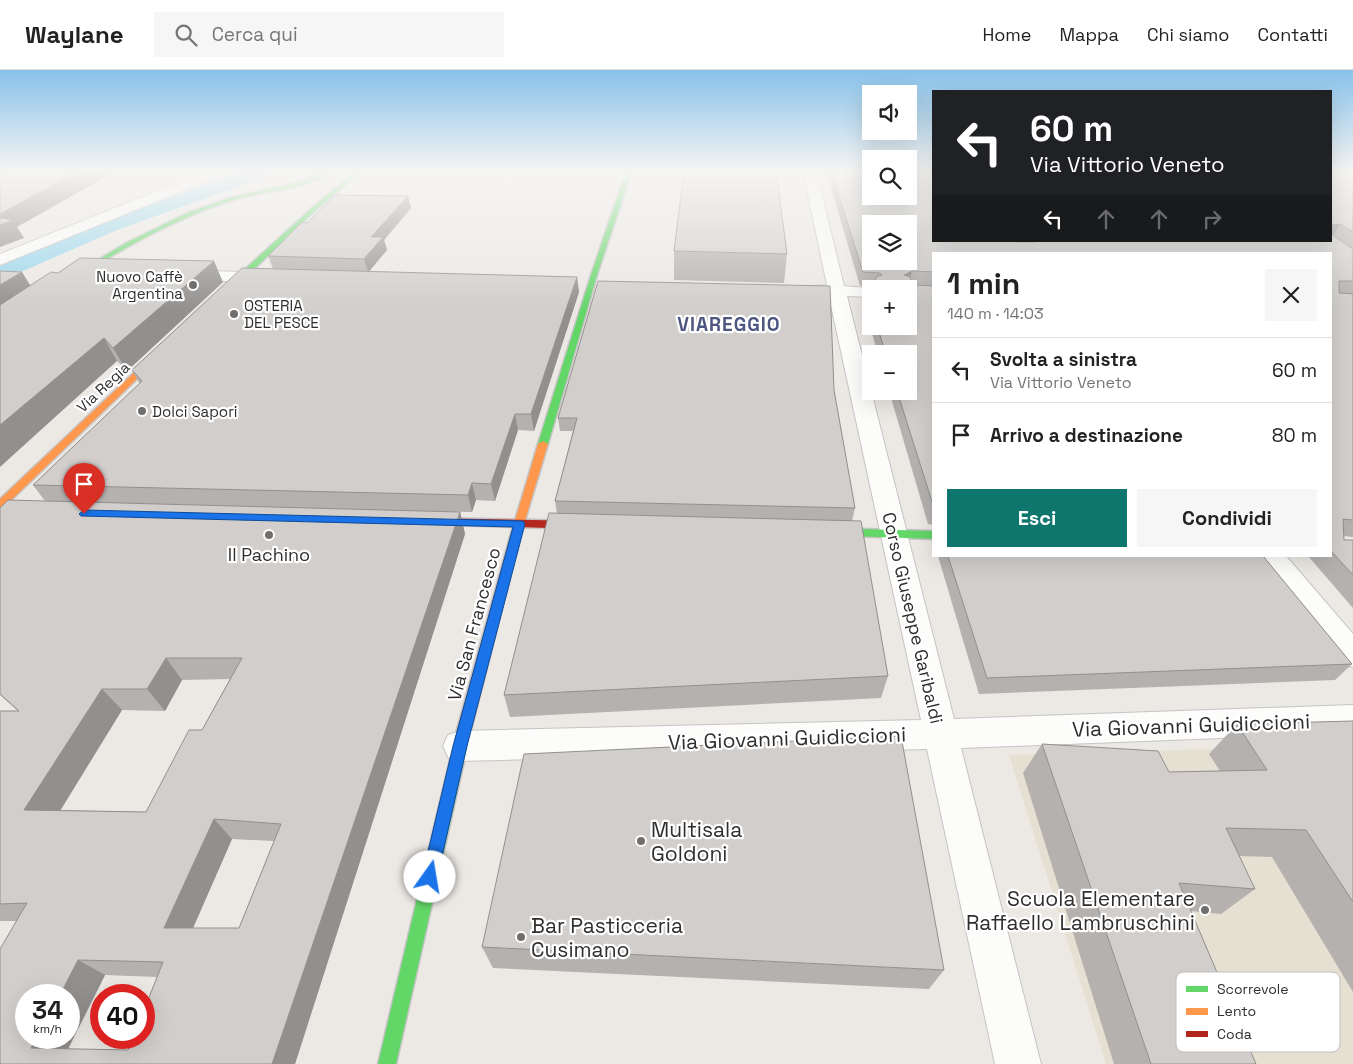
<!DOCTYPE html>
<html lang="it">
<head>
<meta charset="utf-8">
<style>
  body { margin:0; font-family:"Space Grotesk",sans-serif; background:#f6f6f6; color:#222; height:100vh; display:flex; flex-direction:column; font-size:19px; white-space:nowrap }
  * { box-sizing:border-box; margin:0 }
  p { font-size:16px; color:#767676 }
  .icon { flex:none; width:28px; height:28px; fill:none; stroke:currentColor; stroke-width:2; stroke-linecap:round; stroke-linejoin:round }
  .map { position:relative; flex:1; overflow:hidden }
  .side { position:absolute; left:932px; top:182px; width:400px; height:305px; display:flex; flex-direction:column; background:#fff; border-radius:0px; box-shadow:0 5px 20px #0002 }
  .side>* { flex:none }
  .hud { position:absolute; left:932px; top:20px; width:400px; height:152px; border-radius:0px; box-shadow:0 5px 20px #0002; background:#202124; color:#fff; overflow:hidden }
  .controls { position:absolute; left:862px; top:15px; display:grid; gap:10px }
  .controls a { display:grid; place-items:center; width:55px; height:55px; border-radius:0px; background:#fff; box-shadow:0 5px 20px #0002; font-size:25px }
  .speed { position:absolute; left:15px; top:914px; display:flex; gap:10px; font-size:25px; font-weight:700; text-align:center }
  .speed>* { display:grid; place-content:center; width:65px; height:65px; border-radius:50%; background:#fff; box-shadow:0 5px 20px #0002; line-height:1 }
  .speed small { font-size:12px; font-weight:400 }
  .speed .limit { border:8px solid #d22; background:#fff; color:#111 }
  .pin { position:absolute; display:grid; place-items:center; width:42px; height:42px; color:#fff; margin:-51px -21px; border-radius:50% 50% 50% 0; rotate:-45deg; box-shadow:0 0 5px #0007 }
  .pin .icon { rotate:45deg }
  .me { position:absolute; width:55px; margin:-28px; rotate:13deg; stroke-linejoin:round; filter:drop-shadow(0 0 4px #0008) }
  .turn { display:flex; align-items:center; gap:18px; height:105px; padding:0 15px; font-size:22px }
  .turn .icon { width:65px; height:65px; stroke-width:2.5 }
  .turn b { display:block; font-size:35px; line-height:42px }
  .lanes { display:flex; align-items:center; height:48px; padding:0 15px; background:#0003; justify-content:center; gap:25px; direction:ltr }
  .lanes .off { opacity:.35 }
  .round { display:grid; place-items:center; flex:none; width:52px; height:52px; border-radius:0px; background:#f6f6f6 }
  .headline { display:flex; align-items:center; justify-content:space-between; height:85px; padding:0 15px }
  h1 { font-size:30px; font-weight:700; line-height:38px }
  .button { display:flex; gap:10px; margin-top:auto; padding:10px 15px }
  .button a { flex:1; height:58px; border-radius:0px; background:#0f766e; color:#fff; font-size:20px; font-weight:700; line-height:58px; text-align:center }
  .button a+a { background:#f6f6f6; color:#222 }
  ul { padding:0; list-style:none }
  li { display:flex; align-items:center; gap:15px; height:65px; padding:0 15px; border-top:1px solid #e0e0e0 }
  li div { flex:1 }
  li b { display:block; font-size:19px }
  li em { font-style:normal }
  header { display:flex; align-items:center; gap:30px; box-sizing:border-box; height:70px; padding:0 25px; background:#fff; border-bottom:1px solid #e0e0e0 }
  header strong { font-size:24px }
  nav { display:flex; gap:28px; margin-inline-start:auto; font-size:18px }
  .search { width:350px; height:45px; background:#f6f6f6; display:flex; align-items:center; gap:12px; box-sizing:border-box; padding:0 18px; border-radius:0px; color:#767676; font-size:19px }
  .map>svg:first-child { display:block }
  .education { fill:#e6e0d3 }
  .water { fill:#99d6ec }
  .lines { fill:none; stroke-linecap:round; stroke-linejoin:round }
  .street-casing { stroke:#c5c4c5; stroke-width:2 }
  .fast-casing { stroke:#c5c4c5; stroke-width:3 }
  .slow-casing { stroke:#c5c4c5; stroke-width:3 }
  .jam-casing { stroke:#c5c4c5; stroke-width:3 }
  .street { fill:#fcfcfb; fill-rule:evenodd }
  .fast { fill:#63d668; fill-rule:evenodd }
  .slow { fill:#ff974d; fill-rule:evenodd }
  .jam { fill:#b3261e; fill-rule:evenodd }
  .wall { fill:#b4b1af; fill-rule:evenodd }
  .shaded-wall { fill:#92908e }
  .building { fill:#d1cecb; stroke:#92908e; fill-rule:evenodd }
  .route { fill:#1a73e8; stroke:#114b97 }
  .poi-dot { fill:#706f6e; stroke:#fff; stroke-width:2 }
  .labels { text-anchor:middle; dominant-baseline:central; stroke-width:4.5; stroke-linejoin:round; paint-order:stroke }
  .far-poi-label { font-size:15px; fill:#2e2e2e; stroke:#fff; text-anchor:start }
  .far-street-label { font-size:15px; fill:#2e2e2e; stroke:#fff }
  .poi-label { font-size:18px; fill:#2e2e2e; stroke:#fff }
  .street-label { font-size:18px; fill:#2e2e2e; stroke:#fff }
  .far-district-label { font-size:19px; font-weight:bold; letter-spacing:1px; fill:#4d5680; stroke:#fff }
  .near-street-label { font-size:21px; fill:#2e2e2e; stroke:#fff }
  .near-poi-label { font-size:21px; fill:#2e2e2e; stroke:#fff; text-anchor:start }
  .key { fill:#fff; stroke:#c0c0c0; stroke-width:1 }
  .key-label { font-size:14px; fill:#2e2e2e }
</style>
</head>
<body>
<header>
<strong>Waylane</strong>
<div class="search"><svg class="icon" aria-label="search" viewBox="0 0 24 24"><circle cx="10" cy="10" r="6"/><path d="M15 15l6 6"/></svg>Cerca qui</div>
<nav><a>Home</a><a>Mappa</a><a>Chi siamo</a><a>Contatti</a></nav>
</header>
<div class="map">
<svg width="1353" height="994" viewBox="0 0 1353 994">
  <rect width="100%" height="100%" fill="#ece8e4"/>
  <!-- education -->
  <path class="education" d="M 1353,675 L 1353,994 L 1106,994 L 1009,685 Z"/>
  <!-- water -->
  <path class="water" d="M 245,101 L 283,101 L 117,160 L 0,211 L 0,193 L 107,150 Z"/>
  <g class="lines">
    <defs>
      <path id="street" d="M 207,101 L 225,101 L 224,104 L 0,195 L 0,184 Z
        M 803,101 L 816,101 L 844,216 L 877,219 L 871,219 L 871,227 L 847,226 L 954,649 L 1353,635 L 1353,663 L 961,678 L 1041,994 L 995,994 L 927,679 L 460,691 L 448,687 L 443,676 L 448,665 L 460,661 L 921,650 L 829,226 L 814,224 L 811,220 L 814,216 L 827,215 Z
        M 183,200 L 267,203 L 273,204 L 275,208 L 273,212 L 267,213 L 177,209 L 175,205 L 177,201 Z
        M 1257,486 L 1286,486 L 1353,564 L 1353,597 L 1342,594 Z"/>
      <path id="fast" d="M 328,101 L 335,101 C 306,120 266,120 233,130 C 176,148 124,178 73,209 L 68,208 L 126,173 L 187,143 L 229,128 L 295,113 Z
        M 356,101 L 362,101 L 318,138 L 226,226 L 220,226 L 220,222 L 314,136 Z
        M 626,101 L 632,101 L 597,205 L 548,374 L 543,377 L 540,376 L 538,374 L 591,205 Z
        M 825,458 L 934,461 L 934,469 L 821,465 L 820,462 L 821,459 Z
        M 464,654 L 469,656 L 471,660 L 396,994 L 378,994 L 457,660 L 459,656 Z"/>
      <path id="slow" d="M 159,279 L 166,281 L 4,437 L 0,438 L 0,429 Z
        M 543,371 L 548,374 L 520,467 L 471,660 L 469,664 L 464,666 L 459,664 L 457,660 L 510,467 L 538,374 Z"/>
      <path id="jam" d="M 425,448 L 582,451 L 587,455 L 582,459 L 421,454 L 420,452 L 421,450 Z"/>
    </defs>
    <!-- street casing -->
    <use href="#street" class="street-casing"/>
    <!-- fast casing -->
    <use href="#fast" class="fast-casing"/>
    <!-- slow casing -->
    <use href="#slow" class="slow-casing"/>
    <!-- jam casing -->
    <use href="#jam" class="jam-casing"/>
    <!-- street -->
    <use href="#street" class="street"/>
    <!-- fast -->
    <use href="#fast" class="fast"/>
    <!-- slow -->
    <use href="#slow" class="slow"/>
    <!-- jam -->
    <use href="#jam" class="jam"/>
  </g>
  <!-- wall -->
  <path class="wall" d="M 826,101 L 871,101 L 1016,172 L 1022,172 L 1022,171 L 1331,171 L 1353,101 L 1353,467 L 1344,466 L 1344,470 L 1353,470 L 1353,538 L 1308,486 L 1331,486 L 1331,184 L 934,184 L 934,455 L 928,454 L 889,321 L 909,321 L 909,284 L 878,284 L 862,229 L 864,216 L 860,216 ZM 871,219 L 909,256 L 871,256 Z
    M 411,138 L 384,170 L 387,180 L 369,202 L 577,207 L 579,222 L 534,361 L 518,360 L 495,431 L 476,430 L 472,442 L 411,441 L 460,442 L 465,464 L 295,994 L 0,994 L 16,851 L 0,851 L 0,641 L 18,641 L 0,625 L 0,438 L 45,431 L 33,415 L 140,314 L 132,300 L 273,199 L 268,186 L 307,153 ZM 230,609 L 202,660 L 146,742 L 60,740 L 122,640 L 165,641 L 182,610 ZM 232,769 L 274,771 L 239,858 L 193,858 ZM 105,905 L 157,907 L 128,980 L 68,979 Z
    M 674,181 L 787,184 L 784,213 L 674,210 Z
    M 223,212 L 127,301 L 117,291 L 31,216 Z
    M 834,320 L 855,438 L 852,451 L 888,606 L 881,628 L 510,647 L 504,625 L 557,443 L 555,431 L 573,361 L 560,361 L 558,348 Z
    M 938,486 L 1263,486 L 1352,594 L 1335,610 L 979,624 Z
    M 1353,651 L 1353,922 L 1272,787 L 1239,786 L 1255,819 L 1221,844 L 1191,841 L 1256,994 L 1114,994 L 1023,703 L 1042,674 L 1169,702 L 1220,701 L 1209,684 L 1237,654 Z
    M 482,877 L 944,900 L 929,919 L 493,898 Z"/>
  <!-- shaded-wall -->
  <path class="shaded-wall" d="M 79,101 L 116,101 L 17,157 L 24,168 L 0,177 L 0,144 Z
    M 408,126 L 411,138 L 384,170 L 387,180 L 368,202 L 364,189 L 371,167 Z
    M 1340,154 L 1332,167 L 1331,167 L 1331,155 Z
    M 214,191 L 223,212 L 127,301 L 113,278 Z
    M 912,201 L 909,215 L 904,205 Z
    M 22,202 L 35,223 L 0,247 L 0,215 Z
    M 577,207 L 579,222 L 534,361 L 531,344 Z
    M 104,268 L 117,291 L 0,397 L 0,355 Z
    M 515,344 L 518,360 L 495,431 L 491,414 Z
    M 472,413 L 476,430 L 472,442 L 468,425 Z
    M 460,442 L 465,464 L 295,994 L 272,994 Z
    M 166,588 L 182,610 L 165,641 L 147,619 Z
    M 102,619 L 122,640 L 49,759 L 24,740 Z
    M 214,749 L 232,769 L 186,874 L 164,858 Z
    M 78,890 L 105,905 L 62,991 L 31,978 L 37,968 L 69,968 L 69,925 L 60,925 Z"/>
  <!-- building -->
  <path class="building" d="M 0,101 L 79,101 L 0,144 Z
    M 684,101 L 776,101 L 787,184 L 674,181 Z
    M 831,101 L 871,101 L 871,126 L 909,126 L 909,101 L 934,101 L 934,171 L 1015,171 L 1016,172 L 1035,172 L 1035,171 L 1331,171 L 1331,164 L 1353,179 L 1353,211 L 1339,211 L 1339,223 L 1353,224 L 1353,450 L 1343,449 L 1344,470 L 1353,470 L 1353,505 L 1331,481 L 1331,184 L 934,184 L 934,202 L 912,201 L 904,205 L 910,207 L 912,215 L 934,216 L 934,438 L 897,321 L 909,321 L 909,284 L 886,284 L 877,256 L 909,256 L 909,219 L 871,219 L 871,238 L 864,215 L 875,214 L 876,207 L 882,205 L 880,203 L 863,202 ZM 871,154 L 909,154 L 909,191 L 871,191 Z
    M 1331,101 L 1353,101 L 1353,162 L 1340,154 L 1331,155 Z
    M 335,125 L 408,126 L 371,167 L 383,167 L 364,189 L 268,186 L 302,152 L 307,153 Z
    M 0,148 L 13,150 L 0,155 Z
    M 80,188 L 214,191 L 113,278 L 104,268 L 0,355 L 0,235 L 51,202 L 58,203 Z
    M 242,198 L 577,207 L 531,344 L 515,344 L 491,414 L 472,413 L 468,425 L 33,415 L 142,311 L 132,300 Z
    M 0,201 L 22,202 L 0,215 Z
    M 598,211 L 830,216 L 834,320 L 855,438 L 555,431 L 577,348 L 558,348 Z
    M 8,430 L 460,442 L 272,994 L 0,994 L 0,879 L 27,833 L 0,834 L 0,641 L 19,641 L 0,624 L 0,438 ZM 166,588 L 242,588 L 202,660 L 189,660 L 146,742 L 24,740 L 102,619 L 147,619 ZM 214,749 L 281,754 L 239,858 L 164,858 ZM 78,890 L 163,892 L 144,940 L 144,968 L 133,968 L 128,980 L 31,978 L 37,968 L 26,968 L 26,925 L 60,925 Z
    M 549,443 L 861,451 L 888,606 L 504,625 Z
    M 948,486 L 1263,486 L 1352,594 L 987,608 Z
    M 1353,651 L 1353,832 L 1306,760 L 1226,758 L 1255,819 L 1179,813 L 1256,994 L 1151,994 L 1042,674 L 1158,681 L 1169,702 L 1267,700 L 1237,654 Z
    M 901,666 L 944,900 L 482,877 L 524,684 Z"/>
  <!-- sky -->
  <linearGradient id="sky" x2="0" y2="1"><stop stop-color="#88c2ea"/><stop offset="0.42" stop-color="#f6f5f3"/><stop offset="1" stop-color="#f6f5f3" stop-opacity="0"/></linearGradient>
  <rect width="1353" height="241" fill="url(#sky)"/>
  <!-- route -->
  <path class="route" d="M 84,440 L 523,451 L 525,454 L 467,676 L 436,813 L 430,815 L 424,813 L 422,807 L 453,676 L 513,457 L 81,446 L 79,444 Z"/>
  <!-- markers -->
  <g class="poi-dot">
    <circle cx="193" cy="215" r="5"/>
    <circle cx="234" cy="244" r="5"/>
    <circle cx="142" cy="341" r="5"/>
    <circle cx="269" cy="465" r="5"/>
    <circle cx="641" cy="771" r="5"/>
    <circle cx="1205" cy="840" r="5"/>
    <circle cx="521" cy="867" r="5"/>
  </g>
  <g class="labels">
    <!-- far-poi labels -->
    <g class="far-poi-label">
      <text x="183" y="206" text-anchor="end">Nuovo Caffè<tspan x="183" dy="17">Argentina</tspan></text>
      <text x="244" y="235">OSTERIA<tspan x="244" dy="17">DEL PESCE</tspan></text>
      <text x="152" y="341">Dolci Sapori</text>
    </g>
    <!-- far-street labels -->
    <g class="far-street-label">
      <text transform="translate(103 317) rotate(-43)">Via Regia</text>
    </g>
    <!-- poi labels -->
    <g class="poi-label">
      <text x="269" y="484">Il Pachino</text>
    </g>
    <!-- street labels -->
    <g class="street-label">
      <text transform="translate(913 548) rotate(77)">Corso Giuseppe Garibaldi</text>
      <text transform="translate(474 554) rotate(-75)">Via San Francesco</text>
    </g>
    <!-- far-district labels -->
    <g class="far-district-label">
      <text x="729" y="254">VIAREGGIO</text>
    </g>
    <!-- near-street labels -->
    <g class="near-street-label">
      <text transform="translate(1191 655) rotate(-2)">Via Giovanni Guidiccioni</text>
      <text transform="translate(787 668) rotate(-2)">Via Giovanni Guidiccioni</text>
    </g>
    <!-- near-poi labels -->
    <g class="near-poi-label">
      <text x="651" y="759">Multisala<tspan x="651" dy="24">Goldoni</tspan></text>
      <text x="1195" y="828" text-anchor="end">Scuola Elementare<tspan x="1195" dy="24">Raffaello Lambruschini</tspan></text>
      <text x="531" y="855">Bar Pasticceria<tspan x="531" dy="24">Cusimano</tspan></text>
    </g>
  </g>
  <!-- legend -->
  <rect x="1176" y="902" width="164" height="80" rx="8" class="key"/>
  <rect x="1186" y="916" width="22" height="6" fill="#63d668"/>
  <rect x="1186" y="938" width="22" height="7" fill="#ff974d"/>
  <rect x="1186" y="961" width="22" height="6" fill="#b3261e"/>
  <g class="key-label">
    <text x="1217" y="924">Scorrevole</text>
    <text x="1217" y="946">Lento</text>
    <text x="1217" y="969">Coda</text>
  </g>
</svg>
<div class="controls">
<a><svg class="icon" aria-label="sound" viewBox="0 0 24 24"><path d="M4 9h4l5-4v14l-5-4H4zM17 9q2 3 0 6"/></svg></a>
<a><svg class="icon" aria-label="search" viewBox="0 0 24 24"><circle cx="10" cy="10" r="6"/><path d="M15 15l6 6"/></svg></a>
<a><svg class="icon" aria-label="layers" viewBox="0 0 24 24"><path d="M12 4l9 5-9 5-9-5zM3 14l9 5 9-5"/></svg></a>
<a>+</a>
<a>−</a>
</div>
<div class="speed"><div>34<small>km/h</small></div><div class="limit">40</div></div>
<div class="pin" style="left:84px;top:444px;background:#d93025"><svg class="icon" aria-label="arrive" viewBox="0 0 24 24"><path d="M6 21V4h12l-3 4 3 4H6"/></svg></div>
<svg class="me" style="left:430px;top:807px" viewBox="-20 -20 40 40"><circle r="19" fill="#fff"/><path d="M0-13L10 11 0 6-10 11z" fill="#1a73e8"/></svg>
<div class="hud">
<div class="turn"><svg class="icon" aria-label="left" viewBox="0 0 24 24"><path d="M17 20v-9H6M10 6l-5 5 5 5"/></svg><div><b>60 m</b>Via Vittorio Veneto</div></div>
<div class="lanes"><svg class="icon" aria-label="left" viewBox="0 0 24 24"><path d="M17 20v-9H6M10 6l-5 5 5 5"/></svg><svg class="icon off" aria-label="ahead" viewBox="0 0 24 24"><path d="M12 20V5M6 11l6-6 6 6"/></svg><svg class="icon off" aria-label="ahead" viewBox="0 0 24 24"><path d="M12 20V5M6 11l6-6 6 6"/></svg><svg class="icon off" aria-label="right" viewBox="0 0 24 24"><path d="M7 20v-9h11M14 6l5 5-5 5"/></svg></div>
</div>
<section class="side">
<div class="headline"><div><h1>1 min</h1><p>140 m · 14:03</p></div><a class="round"><svg class="icon" aria-label="close" viewBox="0 0 24 24"><path d="M6 6l12 12M18 6L6 18"/></svg></a></div>
<ul>
<li><svg class="icon" aria-label="left" viewBox="0 0 24 24"><path d="M17 20v-9H6M10 6l-5 5 5 5"/></svg><div><b>Svolta a sinistra</b><p>Via Vittorio Veneto</p></div><em>60 m</em></li>
<li><svg class="icon" aria-label="arrive" viewBox="0 0 24 24"><path d="M6 21V4h12l-3 4 3 4H6"/></svg><div><b>Arrivo a destinazione</b></div><em>80 m</em></li>
</ul>
<div class="button"><a>Esci</a><a>Condividi</a></div>
</section>
</div>
</body>
</html>
